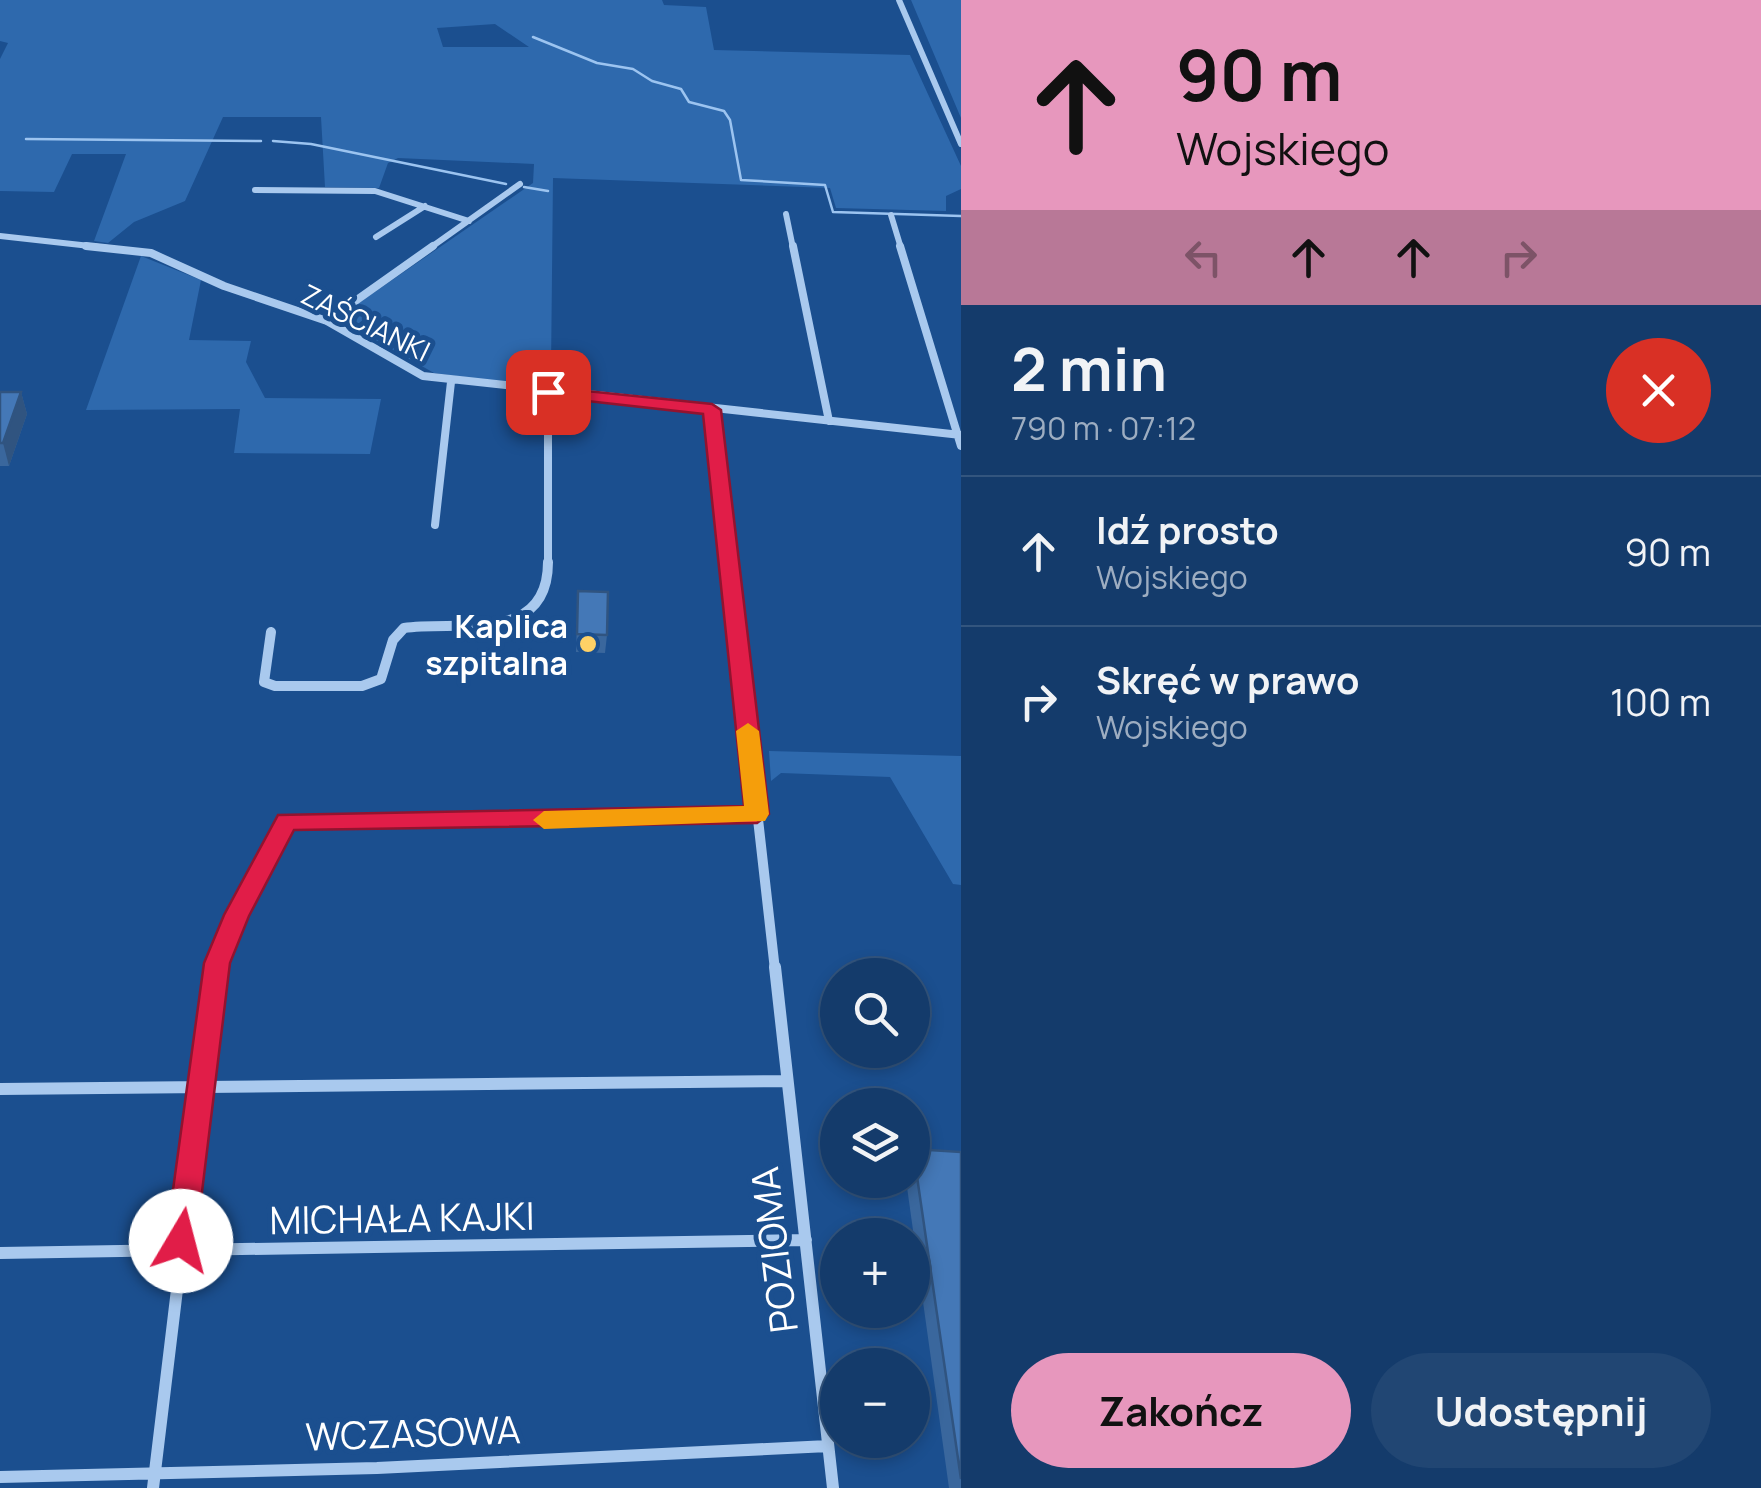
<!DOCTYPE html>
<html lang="pl">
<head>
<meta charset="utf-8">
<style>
  body { margin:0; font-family:Manrope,sans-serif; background:#214673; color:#f1f3f6; height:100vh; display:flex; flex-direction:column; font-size:38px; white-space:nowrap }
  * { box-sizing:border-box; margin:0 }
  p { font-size:32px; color:#9dadc1 }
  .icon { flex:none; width:55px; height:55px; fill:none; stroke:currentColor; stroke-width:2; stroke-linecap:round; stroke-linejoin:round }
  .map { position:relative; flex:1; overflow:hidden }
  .details { display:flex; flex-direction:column; background:#143b6b; width:800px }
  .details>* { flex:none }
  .hud { background:#e797bd; color:#111; overflow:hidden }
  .buttons { position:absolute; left:820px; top:958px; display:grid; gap:20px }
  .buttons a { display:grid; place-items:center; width:110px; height:110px; border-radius:50%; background:#143b6b; box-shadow:0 5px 15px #0003,0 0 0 2px #33557e; font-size:50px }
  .pin { position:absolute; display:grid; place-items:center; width:85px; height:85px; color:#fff; margin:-42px; border-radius:20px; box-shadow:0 5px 15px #0006 }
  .me { position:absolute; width:110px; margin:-55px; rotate:8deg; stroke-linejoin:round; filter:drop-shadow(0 0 8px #0008) }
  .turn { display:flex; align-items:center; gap:35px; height:210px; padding:0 50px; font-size:45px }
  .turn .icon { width:130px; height:130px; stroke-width:2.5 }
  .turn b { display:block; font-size:70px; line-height:85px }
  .lanes { display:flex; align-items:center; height:95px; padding:0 50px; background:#0003; justify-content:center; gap:50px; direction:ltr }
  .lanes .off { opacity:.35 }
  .round { display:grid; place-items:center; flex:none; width:105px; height:105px; border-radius:52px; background:#214673 }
  .headline { display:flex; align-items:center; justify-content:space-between; height:170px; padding:0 50px }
  h1 { font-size:60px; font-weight:700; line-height:75px }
  .button { display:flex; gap:20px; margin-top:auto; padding:20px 50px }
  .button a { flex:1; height:115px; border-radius:60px; background:#e797bd; color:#111; font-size:40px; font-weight:700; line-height:115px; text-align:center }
  .button a+a { background:#214673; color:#f1f3f6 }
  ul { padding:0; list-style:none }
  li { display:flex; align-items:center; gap:30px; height:150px; padding:0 50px; border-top:2px solid #33557e }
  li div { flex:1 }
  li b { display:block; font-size:38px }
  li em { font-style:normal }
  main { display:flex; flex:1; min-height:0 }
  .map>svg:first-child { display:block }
  .green { fill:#2e69ad; fill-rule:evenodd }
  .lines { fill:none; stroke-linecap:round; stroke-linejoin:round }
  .stream { stroke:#9cc4f0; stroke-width:2.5 }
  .minor-far3 { stroke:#a9c9ee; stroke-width:6 }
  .minor-far2 { stroke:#a9c9ee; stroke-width:8 }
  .minor-far1 { stroke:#a9c9ee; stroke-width:10 }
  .minor { stroke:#a9c9ee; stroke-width:12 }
  .wall { fill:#3a679d }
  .shaded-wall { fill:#305480 }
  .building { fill:#4478b7; stroke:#305480; stroke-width:2.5 }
  .route { fill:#e11d48; stroke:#92132f; stroke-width:2.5 }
  .slow { fill:#f59e0b }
  .poi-dot { fill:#ffd166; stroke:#1b4f8f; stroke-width:4 }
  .labels { text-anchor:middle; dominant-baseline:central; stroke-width:10; stroke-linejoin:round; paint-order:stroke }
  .far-street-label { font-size:28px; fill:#fff; stroke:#1b4f8f }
  .poi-label { font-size:32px; font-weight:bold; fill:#fff; stroke:#1b4f8f; text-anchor:end }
  .near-street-label { font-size:38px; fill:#fff; stroke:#1b4f8f }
</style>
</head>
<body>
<main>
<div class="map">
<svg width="961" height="1488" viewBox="0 0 961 1488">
  <rect width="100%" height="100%" fill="#1b4f8f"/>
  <!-- green -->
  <path class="green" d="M 0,0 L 662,0 L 664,5 L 706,7 L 714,50 L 910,55 L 961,166 L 961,189 L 946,196 L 946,211 L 836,208 L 830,188 L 553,178 L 551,369 L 509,383 L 434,373 L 337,318 L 533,183 L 534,164 L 398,158 L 388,163 L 379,188 L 325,187 L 321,117 L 223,117 L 185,201 L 134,222 L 108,243 L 94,241 L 126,154 L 72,154 L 54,192 L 0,191 L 0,59 L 8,43 L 0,41 ZM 495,24 L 529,47 L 443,47 L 437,28 Z
    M 911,0 L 961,0 L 961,118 Z
    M 141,256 L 201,280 L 189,340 L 251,341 L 246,362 L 265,398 L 381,399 L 370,454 L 234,453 L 240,409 L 86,410 Z
    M 769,751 L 961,756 L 961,885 L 953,884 L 890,777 L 781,773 L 771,781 Z"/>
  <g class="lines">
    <!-- stream -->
    <path class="stream" d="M 533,37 L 597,63 L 633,69 L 652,81 L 681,89 L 689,102 L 724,111 L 730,120 L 741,180 L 825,185 L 833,212 L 961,216
      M 26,139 L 261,141
      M 273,141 L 311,144 L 506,184
      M 524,187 L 548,191"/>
    <!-- minor-far3 -->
    <path class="minor-far3" d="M 899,0 L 961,144
      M 255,190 L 375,191 L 469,221
      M 786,214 L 793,248
      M 891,215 L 901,248
      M 0,236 L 108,248
      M 376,237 L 425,206
      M 430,248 L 520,184"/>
    <!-- minor-far2 -->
    <path class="minor-far2" d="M 86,246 L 151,253 L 224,286 L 327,321 L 423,376 L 961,435
      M 793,246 L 829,421
      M 900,246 L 961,446
      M 327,321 L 433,246
      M 548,392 L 548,565
      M 712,410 L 729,565
      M 435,525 L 451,382"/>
    <!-- minor-far1 -->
    <path class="minor-far1" d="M 729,562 L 775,970
      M 271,632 L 264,682 L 275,686 L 362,686 L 381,679 L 393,640 L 404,628 C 459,620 548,645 548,562
      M 216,970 L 236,915 L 287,821 L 757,814"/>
    <!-- minor -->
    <path class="minor" d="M 775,967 L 833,1488
      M 0,1089 L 786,1081
      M 0,1253 L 806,1240
      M 0,1477 L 377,1468 L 828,1446
      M 153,1488 L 216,967"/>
  </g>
  <!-- wall -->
  <path class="wall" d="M 0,392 L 21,392 L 27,414 L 9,466 L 0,466 Z
    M 578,591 L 607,635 L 605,653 L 576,652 Z
    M 912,1150 L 961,1152 L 961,1488 L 949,1488 L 906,1180 L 912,1180 Z"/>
  <!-- shaded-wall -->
  <path class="shaded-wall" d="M 21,392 L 27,414 L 9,466 L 3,443 Z"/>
  <!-- building -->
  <path class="building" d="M 0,392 L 21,392 L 3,443 L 0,443 Z
    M 578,591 L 608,592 L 607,635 L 577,634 Z
    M 913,1149 L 961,1152 L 961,1479 Z"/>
  <!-- route -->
  <path class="route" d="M 548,387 L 712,404 L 721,410 L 769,814 L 757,823 L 294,830 L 249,916 L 230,963 L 196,1241 L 192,1251 L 181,1255 L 171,1251 L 166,1241 L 204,963 L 224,915 L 278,815 L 744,806 L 703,414 L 542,396 L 542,388 Z"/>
  <!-- slow -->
  <path class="slow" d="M 748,723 L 759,731 L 769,814 L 765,821 L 544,829 L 533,820 L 544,811 L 744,806 L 736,731 Z"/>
  <!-- markers -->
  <circle class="poi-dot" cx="588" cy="644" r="10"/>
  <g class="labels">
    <!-- far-street labels -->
    <g class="far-street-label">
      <text transform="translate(366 322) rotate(26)">ZAŚCIANKI</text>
    </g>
    <!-- poi labels -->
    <g class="poi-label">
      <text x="568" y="626">Kaplica<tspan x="568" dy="37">szpitalna</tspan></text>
    </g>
    <!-- near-street labels -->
    <g class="near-street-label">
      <text transform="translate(402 1217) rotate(-1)">MICHAŁA KAJKI</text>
      <text transform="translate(773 1250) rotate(-97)">POZIOMA</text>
      <text transform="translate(413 1432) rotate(-2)">WCZASOWA</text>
    </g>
  </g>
</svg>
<div class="buttons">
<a><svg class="icon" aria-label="search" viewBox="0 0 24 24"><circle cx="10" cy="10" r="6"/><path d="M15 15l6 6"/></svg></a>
<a><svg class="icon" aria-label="layers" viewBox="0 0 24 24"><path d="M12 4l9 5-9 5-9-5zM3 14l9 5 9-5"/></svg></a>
<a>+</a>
<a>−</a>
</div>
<div class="pin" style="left:548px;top:392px;background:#d93025"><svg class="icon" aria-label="arrive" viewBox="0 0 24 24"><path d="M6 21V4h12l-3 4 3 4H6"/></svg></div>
<svg class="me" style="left:181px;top:1241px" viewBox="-20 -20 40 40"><circle r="19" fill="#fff"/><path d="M0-13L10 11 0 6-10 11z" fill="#e11d48"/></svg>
</div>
<section class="details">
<div class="hud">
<div class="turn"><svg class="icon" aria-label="ahead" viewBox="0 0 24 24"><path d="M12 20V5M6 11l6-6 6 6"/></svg><div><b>90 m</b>Wojskiego</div></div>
<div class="lanes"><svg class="icon off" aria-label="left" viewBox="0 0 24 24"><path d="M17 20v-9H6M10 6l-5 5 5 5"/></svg><svg class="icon" aria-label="ahead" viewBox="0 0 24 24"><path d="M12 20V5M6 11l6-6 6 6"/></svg><svg class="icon" aria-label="ahead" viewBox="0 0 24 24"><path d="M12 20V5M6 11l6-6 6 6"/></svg><svg class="icon off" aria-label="right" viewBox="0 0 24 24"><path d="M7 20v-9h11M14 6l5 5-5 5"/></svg></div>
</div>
<div class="headline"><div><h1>2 min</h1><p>790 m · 07:12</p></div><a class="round" style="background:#d93025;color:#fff"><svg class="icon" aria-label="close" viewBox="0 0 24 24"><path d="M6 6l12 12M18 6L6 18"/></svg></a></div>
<ul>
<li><svg class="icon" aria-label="ahead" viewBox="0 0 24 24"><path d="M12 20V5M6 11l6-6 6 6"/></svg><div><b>Idź prosto</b><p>Wojskiego</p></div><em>90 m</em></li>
<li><svg class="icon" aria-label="right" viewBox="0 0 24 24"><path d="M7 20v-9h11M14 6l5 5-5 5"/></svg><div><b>Skręć w prawo</b><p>Wojskiego</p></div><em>100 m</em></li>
</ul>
<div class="button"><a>Zakończ</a><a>Udostępnij</a></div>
</section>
</main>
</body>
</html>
